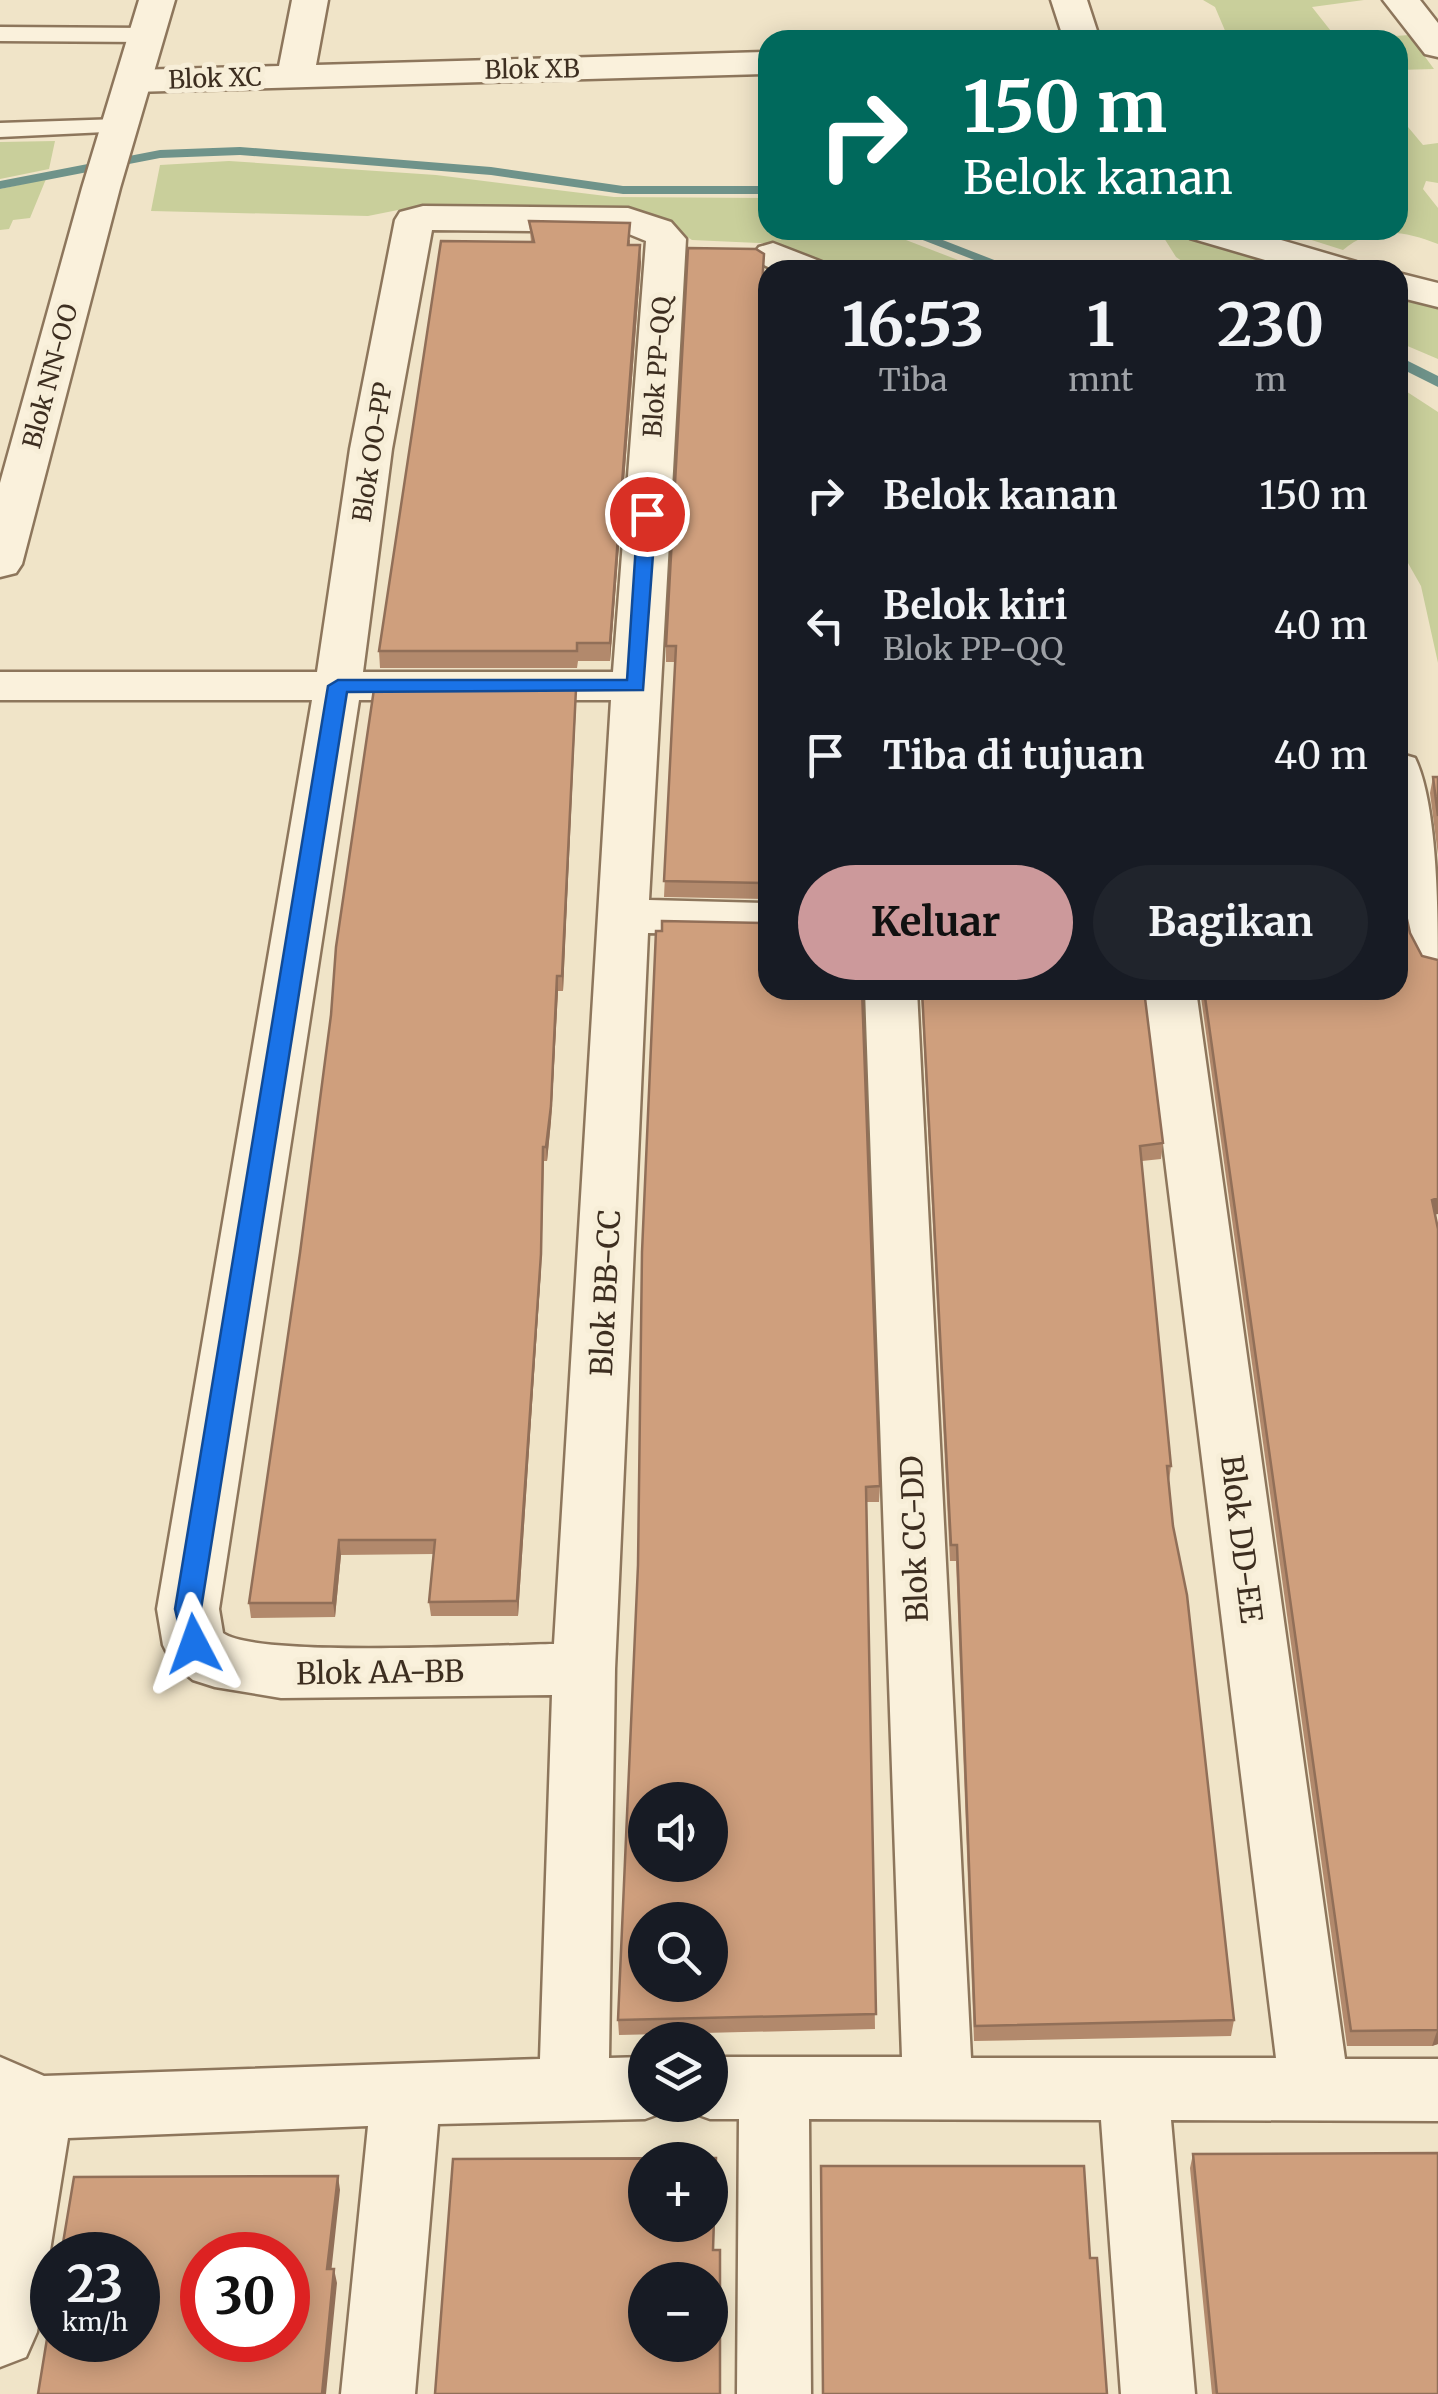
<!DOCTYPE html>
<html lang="id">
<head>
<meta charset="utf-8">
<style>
  body { margin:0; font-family:Merriweather,serif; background:#20242c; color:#f1f3f6; height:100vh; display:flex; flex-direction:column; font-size:38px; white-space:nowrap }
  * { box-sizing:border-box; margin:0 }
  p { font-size:32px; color:#9ea1a6 }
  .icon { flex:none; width:55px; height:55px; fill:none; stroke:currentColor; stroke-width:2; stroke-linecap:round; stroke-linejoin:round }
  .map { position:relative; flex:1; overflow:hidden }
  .drawer { position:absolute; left:758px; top:260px; width:650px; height:740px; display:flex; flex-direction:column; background:#171b24; border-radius:30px; box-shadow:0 5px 25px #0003 }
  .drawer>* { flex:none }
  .hud { position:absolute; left:758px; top:30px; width:650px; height:210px; border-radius:30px; box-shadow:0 5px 25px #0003; background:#00695c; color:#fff; overflow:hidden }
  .tools { position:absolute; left:628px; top:1782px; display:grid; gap:20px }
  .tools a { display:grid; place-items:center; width:100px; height:100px; border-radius:50%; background:#171b24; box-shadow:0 5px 25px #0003; font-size:50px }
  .speed { position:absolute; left:30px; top:2232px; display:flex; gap:20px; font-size:50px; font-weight:700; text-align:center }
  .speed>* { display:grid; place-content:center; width:130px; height:130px; border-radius:50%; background:#171b24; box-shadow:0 5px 25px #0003; line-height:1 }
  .speed small { font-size:25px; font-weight:400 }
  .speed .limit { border:15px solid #d22; background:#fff; color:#111 }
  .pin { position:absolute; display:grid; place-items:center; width:85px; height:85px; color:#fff; margin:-42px; border:5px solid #fff; border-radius:50%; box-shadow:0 2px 10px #0007 }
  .me { position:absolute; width:110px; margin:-55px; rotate:356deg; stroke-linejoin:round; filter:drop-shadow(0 0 8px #0008) }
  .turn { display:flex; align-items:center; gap:35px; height:210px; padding:0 40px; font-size:45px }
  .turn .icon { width:130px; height:130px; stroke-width:2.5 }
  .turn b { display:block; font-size:70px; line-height:85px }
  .eta { display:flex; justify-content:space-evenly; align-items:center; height:170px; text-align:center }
  .eta b { font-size:60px; font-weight:700; line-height:70px }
  .action { display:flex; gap:20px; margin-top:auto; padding:20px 40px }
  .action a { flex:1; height:115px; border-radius:60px; background:#cc999b; color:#111; font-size:40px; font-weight:700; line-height:115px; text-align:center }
  .action a+a { background:#20242c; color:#f1f3f6 }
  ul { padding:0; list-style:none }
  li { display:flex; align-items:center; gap:30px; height:130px; padding:0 40px }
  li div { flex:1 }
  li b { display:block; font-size:38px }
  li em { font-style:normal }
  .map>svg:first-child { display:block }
  .green { fill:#c9cf9b }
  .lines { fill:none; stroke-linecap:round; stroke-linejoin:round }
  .stream { fill:#6f938a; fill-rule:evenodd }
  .service-casing { stroke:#8d765c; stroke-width:5 }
  .minor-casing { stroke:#8d765c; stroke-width:5 }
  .tertiary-casing { stroke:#8d765c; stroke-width:5 }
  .service { fill:#faf1dc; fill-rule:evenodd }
  .minor { fill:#faf1dc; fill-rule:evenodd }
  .tertiary { fill:#faf1dc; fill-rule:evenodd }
  .wall { fill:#b2896c }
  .shaded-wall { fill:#916f58 }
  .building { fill:#cf9f7d; stroke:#916f58; stroke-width:2.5; fill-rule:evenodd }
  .route { fill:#1a73e8; stroke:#114b97; stroke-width:2.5 }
  .labels { text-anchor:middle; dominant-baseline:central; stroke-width:10; stroke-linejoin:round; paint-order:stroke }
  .far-street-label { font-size:25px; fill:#3d2e20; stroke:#f7eed8 }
  .street-label { font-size:30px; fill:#3d2e20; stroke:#f7eed8 }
</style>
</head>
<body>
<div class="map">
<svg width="1438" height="2394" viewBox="0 0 1438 2394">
  <rect width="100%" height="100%" fill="#f0e4c8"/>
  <!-- green -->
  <path class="green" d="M 1203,0 L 1364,0 L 1312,7 L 1338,40 L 1409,35 L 1434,69 L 1398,70 L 1398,40 L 1229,40 L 1215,7 Z
    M 1398,115 L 1423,145 L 1438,143 L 1438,183 L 1426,181 L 1423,189 L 1438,208 L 1438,244 C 1405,231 1372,225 1343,250 L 1280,230 L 1398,230 Z
    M 55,141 L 49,169 L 0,179 L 0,142 Z
    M 229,161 L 436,175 L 614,197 L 767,198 L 768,230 L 880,230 L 984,270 L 843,270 L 778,244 L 692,240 L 658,218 L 621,211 L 423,205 L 368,216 L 151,211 L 160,165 Z
    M 46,179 L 30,218 L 13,220 L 9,229 L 0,230 L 0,189 Z
    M 1159,230 L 1175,230 L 1301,270 L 1195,270 L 1176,257 Z
    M 1398,295 L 1438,306 L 1438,359 L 1398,342 Z
    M 1398,386 L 1438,412 L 1438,663 L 1421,586 L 1404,556 L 1398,511 Z"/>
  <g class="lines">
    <!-- stream -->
    <path class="stream" d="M 240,147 L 491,167 L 623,186 L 768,186 L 768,194 L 623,194 L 491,175 L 240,155 L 160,158 L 0,189 L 0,181 L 160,150 Z
      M 897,230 L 917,230 L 1020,270 L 1000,270 Z
      M 1398,356 L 1438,376 L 1438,387 L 1398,367 Z"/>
    <defs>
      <path id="service" d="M 0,27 L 146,28 L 157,35 L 146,42 L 0,41 Z
        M 119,119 L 127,121 L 131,126 L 127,131 L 0,137 L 0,123 Z"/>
      <path id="minor" d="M 292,0 L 328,0 L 316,65 L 768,52 L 768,74 L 133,92 L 120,89 L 115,81 L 120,73 L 133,70 L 279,66 Z
        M 1051,0 L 1087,0 L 1100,40 L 1064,40 Z
        M 1383,0 L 1420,0 L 1438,23 L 1438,57 L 1425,54 Z
        M 423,206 L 628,208 L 671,222 L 686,239 L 649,900 L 768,903 L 768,935 L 648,933 L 615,1669 L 609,2058 L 645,2057 L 645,2105 L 672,2105 L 670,2110 L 645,2119 L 438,2124 L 415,2394 L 341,2394 L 368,2126 L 68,2138 L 37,2332 L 26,2357 L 0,2367 L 0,2057 L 44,2076 L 540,2059 L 552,1695 L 281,1698 L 215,1687 L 193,1680 L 172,1663 L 163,1645 L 157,1609 L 312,700 L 0,700 L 0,672 L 317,672 L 350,449 L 395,220 L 400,212 ZM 432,230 L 624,232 L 646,241 L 613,672 L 363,672 L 392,449 ZM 359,700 L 611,700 L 554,1644 C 499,1645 255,1658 223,1633 L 219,1609 Z
        M 1184,230 L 1247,230 L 1356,262 L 1362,270 L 1299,270 L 1190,238 Z
        M 773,243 L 822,262 L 828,270 C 803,270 769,278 753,255 L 759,247 Z
        M 1398,273 L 1438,283 L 1438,307 L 1398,297 Z
        M 1398,753 L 1415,758 C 1438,806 1438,915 1438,973 L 1420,968 C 1391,922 1394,807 1398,753 Z
        M 865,990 L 917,990 L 971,2058 L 1276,2058 L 1144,990 L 1196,990 L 1345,2059 L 1438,2059 L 1438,2121 L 1171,2120 L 1195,2394 L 1121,2394 L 1101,2120 L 809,2119 L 811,2394 L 737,2394 L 739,2119 L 710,2119 L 685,2110 L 683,2105 L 710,2105 L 710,2057 L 902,2057 Z"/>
      <path id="tertiary" d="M 139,0 L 175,0 L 120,188 L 22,564 L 16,573 L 0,577 L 0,483 L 82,188 Z"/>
    </defs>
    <!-- service casing -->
    <use href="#service" class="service-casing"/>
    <!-- minor casing -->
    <use href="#minor" class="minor-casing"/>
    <!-- tertiary casing -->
    <use href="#tertiary" class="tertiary-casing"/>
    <!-- service -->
    <use href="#service" class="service"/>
    <!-- minor -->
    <use href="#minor" class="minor"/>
    <!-- tertiary -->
    <use href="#tertiary" class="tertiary"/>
  </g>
  <!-- wall -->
  <path class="wall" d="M 529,221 L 630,240 L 630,245 L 641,262 L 610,661 L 578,661 L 577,668 L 380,668 L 379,651 L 531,242 Z
    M 768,286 L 768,899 L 664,897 L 675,662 L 666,662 L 666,646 Z
    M 576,689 L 563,991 L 558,991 L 551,1121 L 547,1161 L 544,1161 L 541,1269 L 518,1616 L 431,1616 L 429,1602 L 434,1554 L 341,1555 L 335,1617 L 251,1618 L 249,1603 L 300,1253 L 331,1015 Z
    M 1433,777 L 1438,777 L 1438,855 L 1430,793 Z
    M 1398,879 L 1435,1215 L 1438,2044 L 1432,2046 L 1347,2046 L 1200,990 L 1398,990 Z
    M 768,923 L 880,1486 L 879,1502 L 867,1502 L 875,2029 L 619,2035 L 618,2020 Z
    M 921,990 L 1144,990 L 1163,1143 L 1161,1159 L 1142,1161 L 1171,1466 L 1169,1481 L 1173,1526 L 1234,2020 L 1231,2036 L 974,2041 L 956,1561 L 950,1561 Z
    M 1193,2154 L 1438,2394 L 1212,2394 L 1190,2168 Z"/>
  <!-- shaded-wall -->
  <path class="shaded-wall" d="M 640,245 L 641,262 L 610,661 L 610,643 Z
    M 576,689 L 576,704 L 563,991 L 562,976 Z
    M 557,976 L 558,991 L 551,1121 L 547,1161 L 546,1147 Z
    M 543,1147 L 541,1269 L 518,1616 L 517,1601 Z
    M 1438,1198 L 1438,1214 L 1428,1216 L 1432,1200 Z
    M 339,1540 L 341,1555 L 335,1617 L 333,1603 Z
    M 1438,2030 L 1438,2044 L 1432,2046 L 1437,2031 Z
    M 338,2176 L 340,2190 L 330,2283 L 327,2269 Z
    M 334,2269 L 337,2283 L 326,2394 L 322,2394 Z"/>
  <!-- building -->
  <path class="building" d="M 529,221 L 630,223 L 628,245 L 640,245 L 610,643 L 577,643 L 577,651 L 379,651 L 441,241 L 534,242 Z
    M 688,248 L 756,249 L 764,254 L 762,286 L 768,286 L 768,883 L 664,881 L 676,646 L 666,646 Z
    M 374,689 L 576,689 L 562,976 L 557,976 L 551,1106 L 546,1147 L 543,1147 L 541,1254 L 517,1601 L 429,1602 L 435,1540 L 339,1540 L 333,1603 L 249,1603 L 300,1253 L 331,1015 L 336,947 Z
    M 1433,777 L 1438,777 L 1438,816 Z
    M 1398,849 L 1398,879 L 1410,933 L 1422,956 L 1438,960 L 1438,1198 L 1432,1200 L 1438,1229 L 1438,2030 L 1351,2031 L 1204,990 L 1398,990 Z
    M 662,921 L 768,923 L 768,990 L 862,990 L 880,1486 L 866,1487 L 876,2014 L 618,2020 L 638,1565 L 642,1252 L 656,931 L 662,931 ZM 645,1800 L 710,1800 L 710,1865 L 645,1865 ZM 645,1920 L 710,1920 L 710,1985 L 645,1985 Z
    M 922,990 L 1144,990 L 1163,1143 L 1140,1146 L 1171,1466 L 1167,1466 L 1173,1526 L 1187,1595 L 1234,2020 L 975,2026 L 957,1545 L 951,1545 Z
    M 1438,2153 L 1438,2394 L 1217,2394 L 1193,2154 Z
    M 716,2158 L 713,2250 L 720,2250 L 720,2394 L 435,2394 L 453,2159 ZM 645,2160 L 710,2160 L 710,2225 L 645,2225 ZM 645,2280 L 710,2280 L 710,2345 L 645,2345 Z
    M 821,2166 L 1084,2166 L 1090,2258 L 1097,2258 L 1107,2394 L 823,2394 Z
    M 338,2176 L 327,2269 L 334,2269 L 322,2394 L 38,2394 L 52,2308 L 52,2340 L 138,2340 L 138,2255 L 61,2255 L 74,2177 ZM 202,2255 L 288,2255 L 288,2340 L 202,2340 Z"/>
  <!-- route -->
  <path class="route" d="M 647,509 L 656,514 L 643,690 L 347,692 L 201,1609 L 207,1644 L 203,1652 L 194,1655 L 185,1652 L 175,1609 L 328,686 L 338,680 L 627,680 L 638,514 Z"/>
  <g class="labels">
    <!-- far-street labels -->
    <g class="far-street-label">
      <text transform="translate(532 69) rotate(-1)">Blok XB</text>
      <text transform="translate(215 78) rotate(-2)">Blok XC</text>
      <text transform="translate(657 367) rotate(-86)">Blok PP-QQ</text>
      <text transform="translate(50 376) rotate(-75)">Blok NN-OO</text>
      <text transform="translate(372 452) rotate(-81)">Blok OO-PP</text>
    </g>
    <!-- street labels -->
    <g class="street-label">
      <text transform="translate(605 1293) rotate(-87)">Blok BB-CC</text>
      <text transform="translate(914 1539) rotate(-92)">Blok CC-DD</text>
      <text transform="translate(1242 1539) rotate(83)">Blok DD-EE</text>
      <text transform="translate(380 1672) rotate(-1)">Blok AA-BB</text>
    </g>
  </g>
</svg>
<div class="tools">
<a><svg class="icon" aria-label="sound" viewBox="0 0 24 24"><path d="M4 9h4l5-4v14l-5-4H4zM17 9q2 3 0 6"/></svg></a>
<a><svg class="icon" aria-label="search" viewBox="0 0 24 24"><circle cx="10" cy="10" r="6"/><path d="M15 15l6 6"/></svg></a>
<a><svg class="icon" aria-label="layers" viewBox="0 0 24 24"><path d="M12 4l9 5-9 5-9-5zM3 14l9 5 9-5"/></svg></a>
<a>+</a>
<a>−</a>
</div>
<div class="speed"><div>23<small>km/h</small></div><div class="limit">30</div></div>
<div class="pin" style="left:647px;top:514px;background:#d93025"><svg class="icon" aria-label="arrive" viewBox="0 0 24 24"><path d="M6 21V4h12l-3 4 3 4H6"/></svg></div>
<svg class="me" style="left:194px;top:1644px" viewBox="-20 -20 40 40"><path d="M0-17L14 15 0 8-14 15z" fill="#1a73e8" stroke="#fff" stroke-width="4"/></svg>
<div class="hud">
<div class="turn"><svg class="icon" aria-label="right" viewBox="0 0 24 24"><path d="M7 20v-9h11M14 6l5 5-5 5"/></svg><div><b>150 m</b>Belok kanan</div></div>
</div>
<section class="drawer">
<div class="eta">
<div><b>16:53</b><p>Tiba</p></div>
<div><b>1</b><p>mnt</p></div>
<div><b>230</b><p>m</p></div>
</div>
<ul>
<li><svg class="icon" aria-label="right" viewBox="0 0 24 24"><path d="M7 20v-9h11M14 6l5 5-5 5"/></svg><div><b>Belok kanan</b></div><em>150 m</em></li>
<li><svg class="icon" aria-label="left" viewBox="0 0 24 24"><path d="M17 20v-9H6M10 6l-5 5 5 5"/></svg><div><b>Belok kiri</b><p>Blok PP-QQ</p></div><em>40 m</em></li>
<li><svg class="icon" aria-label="arrive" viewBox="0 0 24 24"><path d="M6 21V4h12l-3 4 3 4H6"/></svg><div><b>Tiba di tujuan</b></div><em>40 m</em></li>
</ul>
<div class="action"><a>Keluar</a><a>Bagikan</a></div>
</section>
</div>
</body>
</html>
